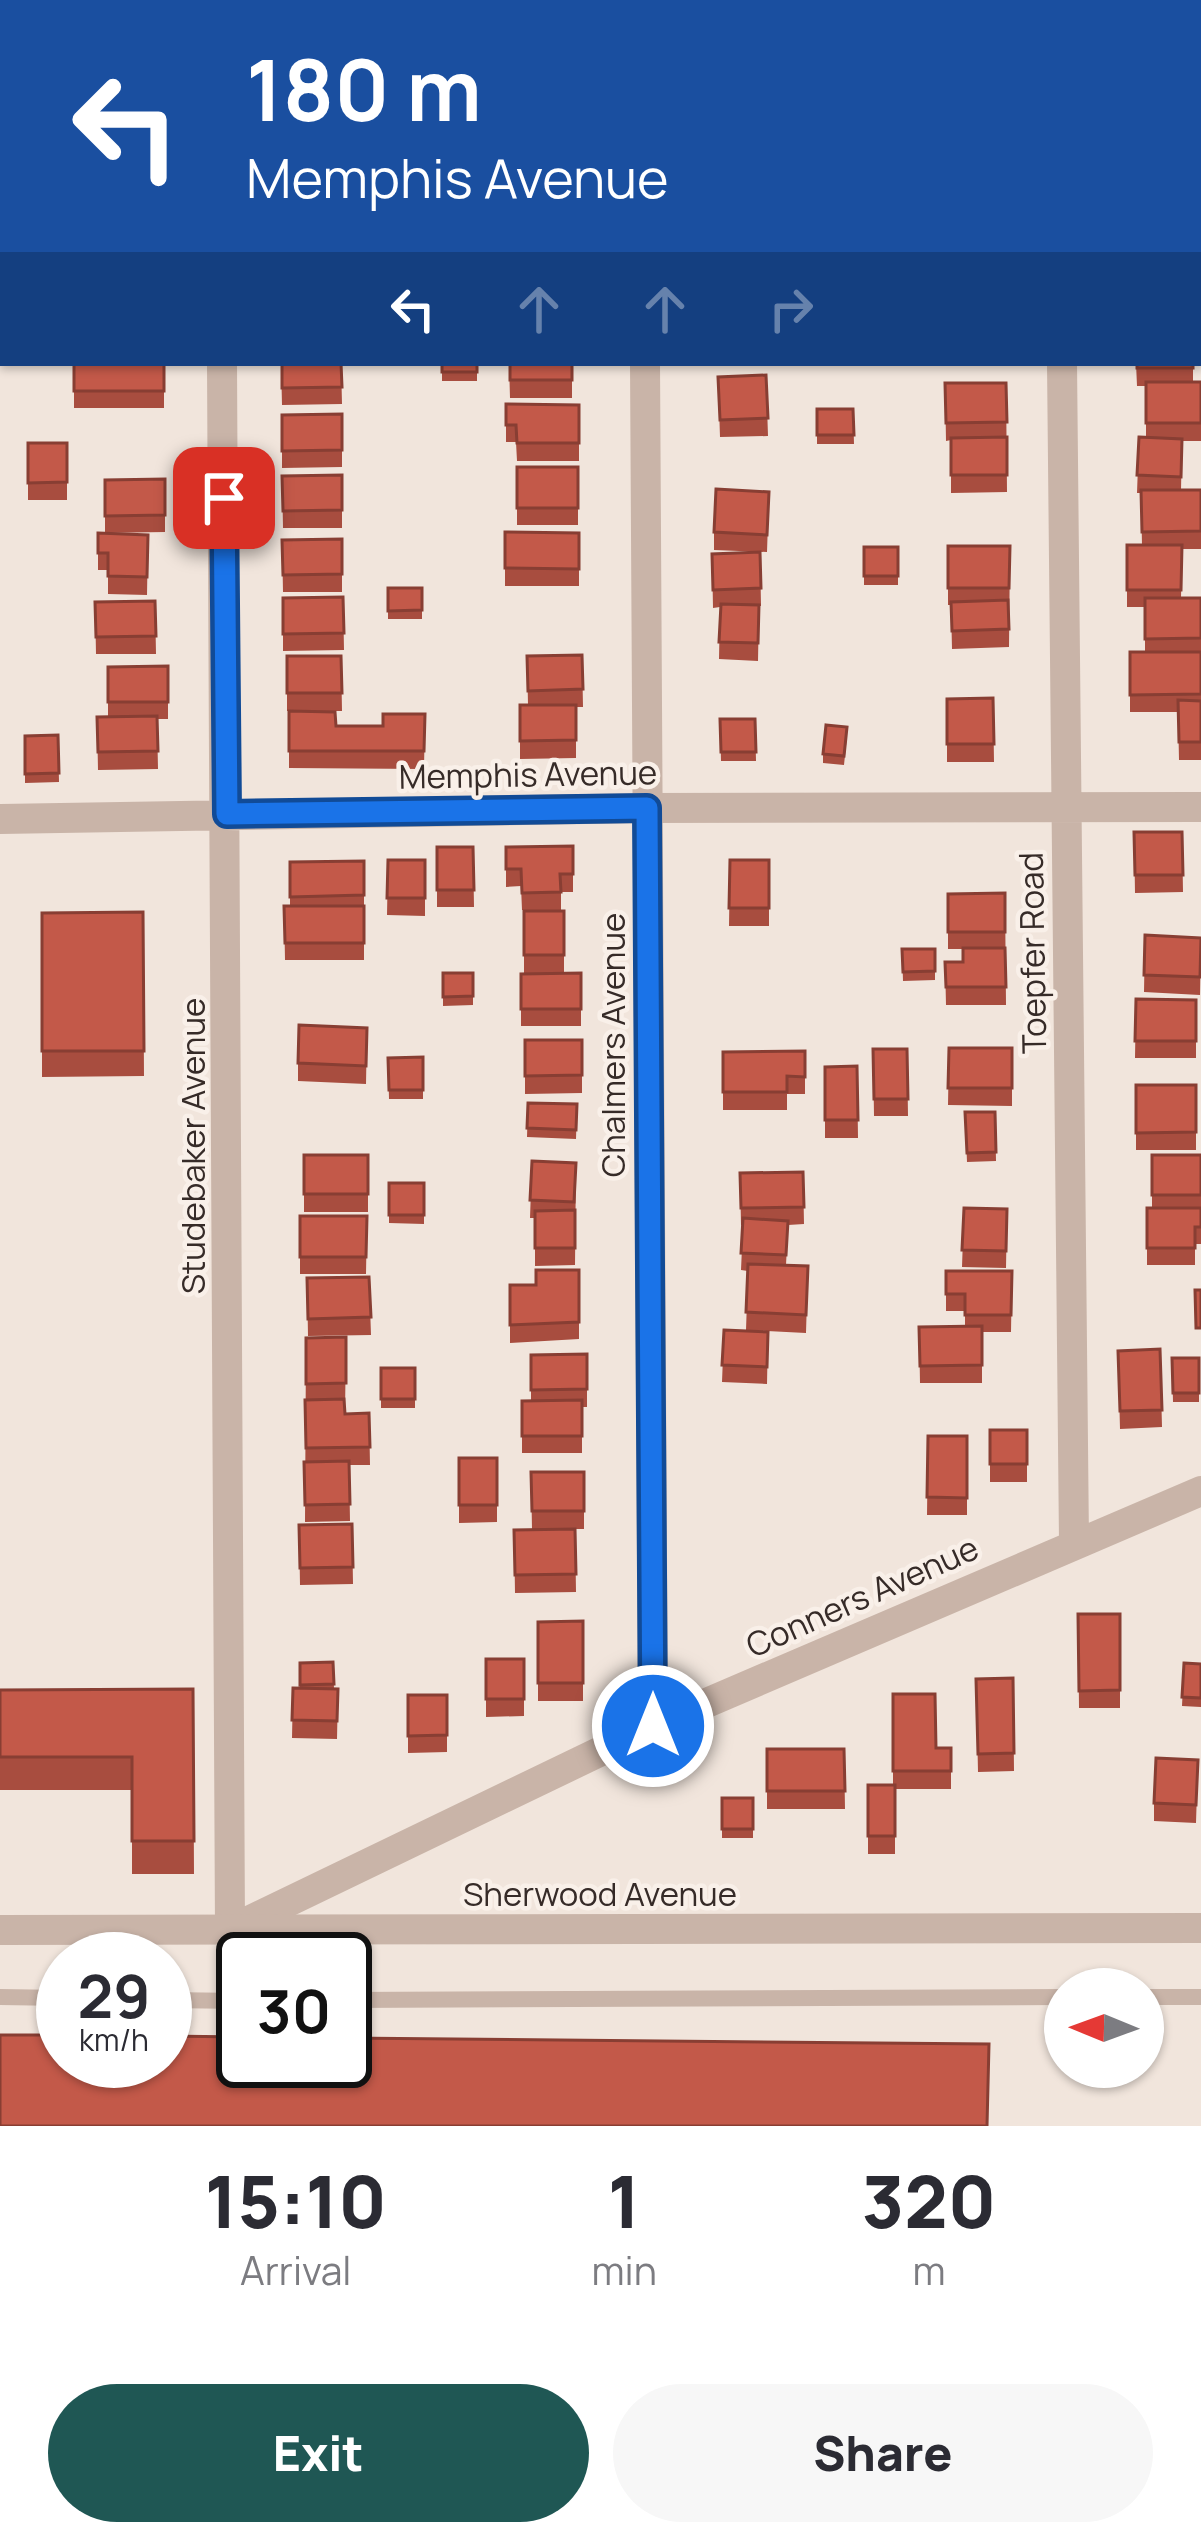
<!DOCTYPE html>
<html lang="en">
<head>
<meta charset="utf-8">
<style>
  body { margin:0; font-family:Manrope,sans-serif; background:#f7f7f7; color:#2b2b33; height:100vh; display:flex; flex-direction:column; font-size:45px; white-space:nowrap }
  * { box-sizing:border-box; margin:0 }
  p { font-size:39px; color:#7c7c81 }
  .icon { flex:none; width:66px; height:66px; fill:none; stroke:currentColor; stroke-width:2; stroke-linecap:round; stroke-linejoin:round }
  .map { position:relative; height:2126px; overflow:hidden }
  .panel { display:flex; flex-direction:column; background:#fff; flex:1 }
  .panel>* { flex:none }
  .top-card { position:absolute; left:0px; top:0px; width:1203px; height:366px; box-shadow:0 3px 9px #0004; background:#1a4fa0; color:#fff; overflow:hidden }
  .needle { width:78px; rotate:271deg }
  .fabs { position:absolute; left:1044px; top:1968px; display:grid; gap:24px }
  .fabs a { display:grid; place-items:center; width:120px; height:120px; border-radius:50%; background:#fff; box-shadow:0 3px 9px #0004; font-size:60px }
  .speed { position:absolute; left:36px; top:1932px; display:flex; gap:24px; font-size:60px; font-weight:700; text-align:center }
  .speed>* { display:grid; place-content:center; width:156px; height:156px; border-radius:50%; background:#fff; box-shadow:0 3px 9px #0004; line-height:1 }
  .speed small { font-size:30px; font-weight:400 }
  .speed .limit { border:6px solid #111; border-radius:18px; background:#fff; color:#111 }
  .pin { position:absolute; display:grid; place-items:center; width:102px; height:102px; color:#fff; margin:-51px; border-radius:24px; box-shadow:0 6px 18px #0006 }
  .me { position:absolute; width:132px; margin:-66px; rotate:0deg; stroke-linejoin:round; filter:drop-shadow(0 0 9px #0008) }
  .turn { display:flex; align-items:center; gap:42px; height:252px; padding:0 48px; font-size:54px }
  .turn .icon { width:156px; height:156px; stroke-width:2.5 }
  .turn b { display:block; font-size:84px; line-height:102px }
  .lanes { display:flex; align-items:center; height:114px; padding:0 48px; background:#0003; justify-content:center; gap:60px; direction:ltr }
  .lanes .off { opacity:.35 }
  .eta { display:flex; justify-content:space-evenly; align-items:center; height:204px; text-align:center }
  .eta b { font-size:72px; font-weight:800; line-height:84px }
  .primary-button { display:flex; gap:24px; margin-top:auto; padding:24px 48px }
  .primary-button a { flex:1; height:138px; border-radius:72px; background:#1f5754; color:#fff; font-size:48px; font-weight:800; line-height:138px; text-align:center }
  .primary-button a+a { background:#f7f7f7; color:#2b2b33 }
  .map>svg:first-child { display:block }
  .lines { fill:none; stroke-linecap:round; stroke-linejoin:round }
  .service { stroke:#c9b4a8; stroke-width:16 }
  .minor { stroke:#c9b4a8; stroke-width:30 }
  .tertiary { stroke:#c9b4a8; stroke-width:30 }
  .wall { fill:#a84d3f }
  .building { fill:#c35949; stroke:#883e33; stroke-width:3 }
  .route-casing { stroke:#114b97; stroke-width:30 }
  .route { stroke:#1a73e8; stroke-width:21 }
  .labels { text-anchor:middle; dominant-baseline:central; stroke-width:9; stroke-linejoin:round; paint-order:stroke }
  .street-label { font-size:33px; fill:#362b28; stroke:#f9f0e9 }
</style>
</head>
<body>
<div class="map">
<svg width="1201" height="2126" viewBox="0 0 1201 2126">
  <rect width="100%" height="100%" fill="#f1e5dc"/>
  <g class="lines">
    <!-- service -->
    <path class="service" d="M 0,1997 L 63,1998
      M 1143,1997 L 1201,1997
      M 165,2000 L 243,2001
      M 345,2000 L 1065,1997"/>
    <!-- minor -->
    <path class="minor" d="M 219,0 L 219,3
      M 642,0 L 642,3
      M 1059,0 L 1059,3
      M 222,363 L 230,1930 L 653,1726 L 1201,1491
      M 645,363 L 653,1726
      M 1062,363 L 1074,1542
      M 0,819 L 647,808 L 1201,807"/>
    <!-- tertiary -->
    <path class="tertiary" d="M 0,1930 L 1201,1928"/>
  </g>
  <!-- wall -->
  <path class="wall" d="M 815,0 L 849,0 L 849,3 L 815,3 Z
    M 936,0 L 992,0 L 992,2 L 936,3 Z
    M 1130,0 L 1181,0 L 1181,3 L 1130,3 Z
    M 74,363 L 164,363 L 164,408 L 74,408 Z
    M 281,363 L 341,363 L 342,404 L 282,405 Z
    M 442,363 L 477,363 L 477,381 L 442,381 Z
    M 509,363 L 572,363 L 572,398 L 510,398 Z
    M 1136,363 L 1193,363 L 1193,382 L 1201,382 L 1201,441 L 1182,441 L 1181,490 L 1201,490 L 1201,549 L 1182,549 L 1181,598 L 1201,598 L 1201,760 L 1179,760 L 1178,712 L 1130,712 L 1130,652 L 1145,652 L 1145,607 L 1127,607 L 1127,545 L 1142,545 L 1141,493 L 1137,493 L 1139,437 L 1146,438 L 1146,386 L 1137,386 Z
    M 766,375 L 768,436 L 720,437 L 718,377 Z
    M 945,383 L 1006,383 L 1007,492 L 951,493 L 951,440 L 946,441 Z
    M 579,405 L 579,461 L 517,461 L 516,442 L 506,442 L 506,425 Z
    M 817,409 L 853,409 L 854,444 L 817,444 Z
    M 342,414 L 342,467 L 282,468 L 282,415 Z
    M 28,443 L 67,443 L 67,500 L 28,500 Z
    M 517,467 L 578,467 L 578,525 L 517,525 Z
    M 342,475 L 342,528 L 283,528 L 282,476 Z
    M 165,479 L 165,532 L 105,533 L 105,480 Z
    M 769,492 L 767,552 L 714,550 L 714,532 Z
    M 505,532 L 579,533 L 579,586 L 505,586 Z
    M 98,533 L 148,535 L 147,595 L 108,594 L 108,570 L 98,570 Z
    M 342,539 L 342,592 L 283,592 L 282,540 Z
    M 948,546 L 1010,546 L 1009,647 L 952,649 L 951,605 L 948,605 Z
    M 864,547 L 898,547 L 898,585 L 864,585 Z
    M 760,552 L 761,606 L 759,606 L 758,661 L 719,659 L 720,607 L 713,608 L 712,554 Z
    M 388,588 L 422,588 L 422,619 L 388,619 Z
    M 343,597 L 344,650 L 283,651 L 283,598 Z
    M 155,601 L 156,654 L 96,654 L 95,602 Z
    M 582,655 L 583,707 L 576,707 L 576,758 L 520,759 L 520,705 L 528,705 L 527,656 Z
    M 287,656 L 341,656 L 342,711 L 287,711 Z
    M 168,666 L 168,719 L 157,719 L 158,769 L 98,770 L 97,717 L 108,717 L 108,667 Z
    M 993,698 L 994,762 L 947,762 L 947,699 Z
    M 289,711 L 336,726 L 383,726 L 425,714 L 424,769 L 289,768 Z
    M 720,719 L 755,719 L 756,761 L 721,761 Z
    M 58,735 L 59,782 L 25,783 L 25,736 Z
    M 847,736 L 844,765 L 823,763 L 823,754 Z
    M 1134,832 L 1182,832 L 1183,892 L 1135,893 Z
    M 573,846 L 573,892 L 561,892 L 561,910 L 522,910 L 521,886 L 506,887 L 506,847 Z
    M 437,847 L 473,847 L 474,907 L 437,907 Z
    M 388,860 L 425,860 L 425,916 L 387,915 Z
    M 730,860 L 769,860 L 769,926 L 729,926 Z
    M 364,861 L 364,960 L 285,960 L 284,906 L 290,906 L 290,862 Z
    M 1005,893 L 1006,1005 L 946,1005 L 945,962 L 963,962 L 963,949 L 948,949 L 948,894 Z
    M 524,911 L 564,911 L 564,973 L 524,973 Z
    M 143,912 L 144,1076 L 42,1077 L 42,913 Z
    M 1145,935 L 1201,938 L 1200,995 L 1144,992 Z
    M 902,949 L 935,949 L 935,980 L 903,981 Z
    M 443,973 L 473,973 L 473,1005 L 443,1006 Z
    M 581,973 L 581,1026 L 521,1026 L 521,974 Z
    M 1136,999 L 1196,1000 L 1196,1058 L 1135,1058 Z
    M 367,1028 L 366,1084 L 298,1081 L 298,1063 Z
    M 525,1040 L 582,1040 L 582,1093 L 525,1094 Z
    M 949,1048 L 1012,1048 L 1012,1106 L 948,1105 Z
    M 873,1049 L 907,1049 L 908,1116 L 874,1116 Z
    M 805,1051 L 805,1094 L 787,1094 L 787,1110 L 723,1110 L 723,1052 Z
    M 423,1057 L 423,1099 L 389,1099 L 388,1058 Z
    M 857,1066 L 858,1138 L 825,1138 L 825,1067 Z
    M 1136,1085 L 1196,1085 L 1196,1150 L 1136,1150 Z
    M 528,1103 L 577,1104 L 576,1139 L 527,1137 Z
    M 965,1112 L 995,1112 L 996,1161 L 967,1162 Z
    M 304,1155 L 368,1155 L 368,1212 L 304,1212 Z
    M 1152,1155 L 1201,1155 L 1201,1244 L 1195,1244 L 1195,1265 L 1147,1265 L 1147,1208 L 1152,1208 Z
    M 532,1161 L 576,1163 L 575,1265 L 535,1266 L 535,1218 L 530,1218 Z
    M 803,1172 L 804,1224 L 788,1225 L 786,1265 L 808,1266 L 806,1333 L 746,1330 L 748,1271 L 741,1270 L 743,1225 L 741,1225 L 740,1173 Z
    M 389,1183 L 424,1183 L 424,1224 L 389,1223 Z
    M 964,1208 L 1007,1209 L 1006,1268 L 962,1267 Z
    M 300,1216 L 367,1216 L 366,1274 L 300,1274 Z
    M 579,1270 L 579,1339 L 510,1343 L 510,1285 L 536,1285 Z
    M 946,1271 L 1012,1271 L 1011,1332 L 982,1332 L 982,1383 L 920,1383 L 919,1327 L 965,1326 L 965,1311 L 946,1311 Z
    M 369,1277 L 371,1335 L 308,1336 L 307,1278 Z
    M 724,1330 L 768,1332 L 767,1384 L 722,1382 Z
    M 346,1337 L 345,1414 L 369,1413 L 370,1465 L 349,1465 L 350,1521 L 305,1522 L 306,1338 Z
    M 1160,1349 L 1162,1427 L 1120,1429 L 1118,1351 Z
    M 587,1354 L 587,1407 L 582,1407 L 582,1453 L 522,1453 L 522,1401 L 531,1401 L 531,1355 Z
    M 1172,1358 L 1199,1358 L 1199,1402 L 1173,1402 Z
    M 381,1368 L 415,1368 L 415,1408 L 381,1408 Z
    M 990,1430 L 1027,1430 L 1027,1482 L 990,1482 Z
    M 928,1436 L 967,1436 L 967,1515 L 927,1515 Z
    M 459,1458 L 497,1458 L 497,1522 L 459,1523 Z
    M 531,1472 L 584,1472 L 584,1529 L 532,1529 Z
    M 352,1524 L 353,1584 L 300,1585 L 299,1525 Z
    M 575,1529 L 576,1592 L 515,1593 L 514,1530 Z
    M 1078,1614 L 1120,1614 L 1120,1708 L 1079,1708 Z
    M 583,1621 L 583,1701 L 538,1701 L 538,1622 Z
    M 486,1659 L 524,1659 L 524,1716 L 486,1717 Z
    M 333,1662 L 334,1689 L 338,1689 L 337,1739 L 292,1738 L 293,1688 L 300,1688 L 300,1663 Z
    M 1184,1663 L 1201,1664 L 1201,1707 L 1182,1706 Z
    M 1013,1678 L 1014,1771 L 978,1772 L 976,1679 Z
    M 193,1689 L 194,1874 L 132,1874 L 132,1790 L 0,1790 L 0,1690 Z
    M 893,1694 L 936,1748 L 951,1748 L 951,1789 L 895,1789 L 895,1854 L 868,1854 L 868,1785 L 893,1785 Z
    M 408,1695 L 447,1695 L 447,1752 L 408,1753 Z
    M 767,1749 L 844,1749 L 845,1809 L 767,1809 Z
    M 1198,1760 L 1196,1823 L 1154,1821 L 1154,1803 Z
    M 722,1798 L 753,1798 L 753,1838 L 722,1838 Z"/>
  <!-- building -->
  <path class="building" d="M 102,0 L 162,0 L 162,3 L 102,3 Z
    M 297,0 L 357,0 L 357,3 L 297,3 Z
    M 523,0 L 564,0 L 564,3 L 523,3 Z
    M 706,0 L 764,0 L 764,3 L 706,3 Z
    M 74,363 L 164,363 L 164,391 L 74,391 Z
    M 282,363 L 341,363 L 342,387 L 282,388 Z
    M 442,363 L 477,363 L 477,372 L 442,372 Z
    M 510,363 L 572,363 L 572,380 L 510,380 Z
    M 1137,363 L 1193,363 L 1193,368 L 1137,368 Z
    M 766,375 L 768,418 L 720,420 L 718,377 Z
    M 1146,382 L 1201,382 L 1201,423 L 1146,423 Z
    M 945,383 L 1006,383 L 1007,422 L 946,423 Z
    M 506,404 L 579,405 L 579,443 L 517,443 L 516,425 L 506,425 Z
    M 817,409 L 853,409 L 854,435 L 817,435 Z
    M 342,414 L 342,450 L 282,451 L 282,415 Z
    M 1007,437 L 1007,475 L 951,475 L 951,438 Z
    M 1139,437 L 1182,439 L 1181,477 L 1137,475 Z
    M 28,443 L 67,443 L 67,482 L 28,483 Z
    M 517,467 L 578,467 L 578,508 L 517,508 Z
    M 342,475 L 342,510 L 283,511 L 282,476 Z
    M 165,479 L 165,515 L 105,516 L 105,480 Z
    M 716,489 L 769,492 L 767,535 L 714,532 Z
    M 1141,490 L 1201,490 L 1201,531 L 1142,532 Z
    M 505,532 L 579,533 L 579,569 L 505,568 Z
    M 98,533 L 148,535 L 147,577 L 108,576 L 108,553 L 98,553 Z
    M 342,539 L 342,574 L 283,575 L 282,540 Z
    M 1127,545 L 1182,545 L 1181,590 L 1127,590 Z
    M 948,546 L 1010,546 L 1009,588 L 948,588 Z
    M 864,547 L 898,547 L 898,576 L 864,576 Z
    M 760,552 L 761,588 L 713,590 L 712,554 Z
    M 388,588 L 422,588 L 422,610 L 388,611 Z
    M 343,597 L 344,633 L 283,634 L 283,598 Z
    M 1145,598 L 1201,598 L 1201,638 L 1145,639 Z
    M 1008,600 L 1009,629 L 952,631 L 951,602 Z
    M 155,601 L 156,636 L 96,637 L 95,602 Z
    M 721,604 L 759,605 L 758,643 L 719,642 Z
    M 1130,652 L 1201,652 L 1201,694 L 1130,695 Z
    M 582,655 L 583,689 L 528,691 L 527,656 Z
    M 287,656 L 341,656 L 342,693 L 287,693 Z
    M 168,666 L 168,702 L 108,702 L 108,667 Z
    M 993,698 L 994,744 L 947,744 L 947,699 Z
    M 1178,700 L 1201,701 L 1201,742 L 1179,742 Z
    M 520,705 L 576,705 L 576,740 L 520,741 Z
    M 289,711 L 335,712 L 336,726 L 383,726 L 383,714 L 425,714 L 424,751 L 289,751 Z
    M 157,716 L 158,751 L 98,752 L 97,717 Z
    M 720,719 L 755,719 L 756,752 L 721,752 Z
    M 826,725 L 847,727 L 844,756 L 823,754 Z
    M 58,735 L 59,773 L 25,774 L 25,736 Z
    M 1134,832 L 1182,832 L 1183,875 L 1135,875 Z
    M 573,846 L 573,874 L 560,874 L 561,892 L 522,893 L 521,869 L 506,869 L 506,847 Z
    M 437,847 L 473,847 L 474,890 L 437,890 Z
    M 388,860 L 425,860 L 425,898 L 387,898 Z
    M 730,860 L 769,860 L 769,908 L 729,908 Z
    M 364,861 L 364,895 L 290,897 L 290,862 Z
    M 1005,893 L 1005,932 L 948,932 L 948,894 Z
    M 284,906 L 364,906 L 364,943 L 285,943 Z
    M 524,911 L 564,911 L 564,955 L 524,955 Z
    M 143,912 L 144,1051 L 42,1051 L 42,913 Z
    M 1145,935 L 1201,938 L 1200,977 L 1144,975 Z
    M 963,948 L 1005,948 L 1006,987 L 946,987 L 945,962 L 963,962 Z
    M 902,949 L 935,949 L 935,971 L 903,972 Z
    M 443,973 L 473,973 L 473,996 L 443,997 Z
    M 581,973 L 581,1009 L 521,1009 L 521,974 Z
    M 1136,999 L 1196,1000 L 1196,1041 L 1135,1041 Z
    M 299,1025 L 367,1028 L 366,1066 L 298,1063 Z
    M 525,1040 L 582,1040 L 582,1075 L 525,1076 Z
    M 949,1048 L 1012,1048 L 1012,1088 L 948,1088 Z
    M 873,1049 L 907,1049 L 908,1099 L 874,1099 Z
    M 805,1051 L 805,1077 L 787,1076 L 787,1092 L 723,1092 L 723,1052 Z
    M 423,1057 L 423,1090 L 389,1090 L 388,1058 Z
    M 857,1066 L 858,1120 L 825,1120 L 825,1067 Z
    M 1136,1085 L 1196,1085 L 1196,1132 L 1136,1133 Z
    M 528,1103 L 577,1104 L 576,1130 L 527,1128 Z
    M 965,1112 L 995,1112 L 996,1152 L 967,1153 Z
    M 304,1155 L 368,1155 L 368,1194 L 304,1194 Z
    M 1152,1155 L 1201,1155 L 1201,1195 L 1152,1195 Z
    M 532,1161 L 576,1163 L 574,1202 L 530,1200 Z
    M 803,1172 L 804,1207 L 741,1208 L 740,1173 Z
    M 389,1183 L 424,1183 L 424,1215 L 389,1215 Z
    M 964,1208 L 1007,1209 L 1006,1251 L 962,1250 Z
    M 1147,1208 L 1201,1208 L 1201,1227 L 1195,1227 L 1195,1248 L 1147,1248 Z
    M 575,1210 L 575,1248 L 535,1248 L 535,1211 Z
    M 300,1216 L 367,1216 L 366,1257 L 300,1257 Z
    M 743,1218 L 788,1221 L 786,1255 L 741,1253 Z
    M 748,1264 L 808,1266 L 806,1315 L 746,1312 Z
    M 536,1270 L 579,1270 L 579,1322 L 510,1325 L 510,1285 L 536,1285 Z
    M 946,1271 L 1012,1271 L 1011,1315 L 965,1315 L 965,1294 L 946,1294 Z
    M 369,1277 L 371,1317 L 308,1319 L 307,1278 Z
    M 1195,1290 L 1201,1290 L 1201,1328 L 1196,1328 Z
    M 982,1326 L 982,1365 L 920,1366 L 919,1327 Z
    M 724,1330 L 768,1332 L 767,1367 L 722,1365 Z
    M 346,1337 L 346,1383 L 306,1384 L 306,1338 Z
    M 1160,1349 L 1162,1410 L 1120,1411 L 1118,1351 Z
    M 587,1354 L 587,1389 L 531,1390 L 531,1355 Z
    M 1172,1358 L 1199,1358 L 1199,1393 L 1173,1393 Z
    M 381,1368 L 415,1368 L 415,1399 L 381,1399 Z
    M 344,1399 L 345,1414 L 369,1413 L 370,1447 L 306,1448 L 305,1400 Z
    M 582,1400 L 582,1436 L 522,1436 L 522,1401 Z
    M 990,1430 L 1027,1430 L 1027,1464 L 990,1464 Z
    M 928,1436 L 967,1436 L 967,1498 L 927,1497 Z
    M 459,1458 L 497,1458 L 497,1505 L 459,1505 Z
    M 349,1461 L 350,1504 L 305,1505 L 304,1462 Z
    M 531,1472 L 584,1472 L 584,1511 L 532,1511 Z
    M 352,1524 L 353,1567 L 300,1568 L 299,1525 Z
    M 575,1529 L 576,1574 L 515,1575 L 514,1530 Z
    M 1078,1614 L 1120,1614 L 1120,1690 L 1079,1691 Z
    M 583,1621 L 583,1683 L 538,1683 L 538,1622 Z
    M 486,1659 L 524,1659 L 524,1699 L 486,1699 Z
    M 333,1662 L 334,1684 L 300,1685 L 300,1663 Z
    M 1184,1663 L 1201,1664 L 1201,1698 L 1182,1697 Z
    M 1013,1678 L 1014,1753 L 978,1754 L 976,1679 Z
    M 293,1688 L 338,1689 L 337,1721 L 292,1720 Z
    M 193,1689 L 194,1841 L 132,1841 L 132,1757 L 0,1757 L 0,1690 Z
    M 893,1694 L 935,1694 L 936,1748 L 951,1748 L 951,1771 L 893,1771 Z
    M 408,1695 L 447,1695 L 447,1735 L 408,1736 Z
    M 767,1749 L 844,1749 L 845,1791 L 767,1791 Z
    M 1156,1758 L 1198,1760 L 1196,1805 L 1154,1803 Z
    M 868,1785 L 895,1785 L 895,1836 L 868,1836 Z
    M 722,1798 L 753,1798 L 753,1829 L 722,1829 Z
    M 0,2035 L 63,2035 L 63,2061 L 165,2061 L 165,2036 L 243,2037 L 243,2061 L 345,2061 L 345,2038 L 989,2044 L 987,2126 L 0,2126 Z"/>
  <g class="lines">
    <defs>
      <path id="route" d="M 224,498 L 227,814 L 647,808 L 653,1726"/>
    </defs>
    <!-- route casing -->
    <use href="#route" class="route-casing"/>
    <!-- route -->
    <use href="#route" class="route"/>
  </g>
  <g class="labels">
    <!-- street labels -->
    <g class="street-label">
      <text transform="translate(528 774) rotate(-1)">Memphis Avenue</text>
      <text transform="translate(1032 953) rotate(-91)">Toepfer Road</text>
      <text transform="translate(612 1045) rotate(-90)">Chalmers Avenue</text>
      <text transform="translate(192 1146) rotate(-90)">Studebaker Avenue</text>
      <text transform="translate(862 1596) rotate(-24)">Conners Avenue</text>
      <text x="600" y="1893">Sherwood Avenue</text>
    </g>
  </g>
</svg>
<div class="fabs">
<a><svg class="needle" viewBox="-14 -14 28 28"><path d="M0-13l5 13h-10z" fill="#e53935"/><path d="M0 13l5-13h-10z" fill="#7c7c81"/></svg></a>
</div>
<div class="speed"><div>29<small>km/h</small></div><div class="limit">30</div></div>
<div class="pin" style="left:224px;top:498px;background:#d93025"><svg class="icon" aria-label="arrive" viewBox="0 0 24 24"><path d="M6 21V4h12l-3 4 3 4H6"/></svg></div>
<svg class="me" style="left:653px;top:1726px" viewBox="-20 -20 40 40"><circle r="17" fill="#1a73e8" stroke="#fff" stroke-width="3"/><path d="M0-11L8 9 0 5-8 9z" fill="#fff"/></svg>
<div class="top-card">
<div class="turn"><svg class="icon" aria-label="left" viewBox="0 0 24 24"><path d="M17 20v-9H6M10 6l-5 5 5 5"/></svg><div><b>180 m</b>Memphis Avenue</div></div>
<div class="lanes"><svg class="icon" aria-label="left" viewBox="0 0 24 24"><path d="M17 20v-9H6M10 6l-5 5 5 5"/></svg><svg class="icon off" aria-label="ahead" viewBox="0 0 24 24"><path d="M12 20V5M6 11l6-6 6 6"/></svg><svg class="icon off" aria-label="ahead" viewBox="0 0 24 24"><path d="M12 20V5M6 11l6-6 6 6"/></svg><svg class="icon off" aria-label="right" viewBox="0 0 24 24"><path d="M7 20v-9h11M14 6l5 5-5 5"/></svg></div>
</div>
</div>
<section class="panel">
<div class="eta">
<div><b>15:10</b><p>Arrival</p></div>
<div><b>1</b><p>min</p></div>
<div><b>320</b><p>m</p></div>
</div>
<div class="primary-button"><a>Exit</a><a>Share</a></div>
</section>
</body>
</html>
